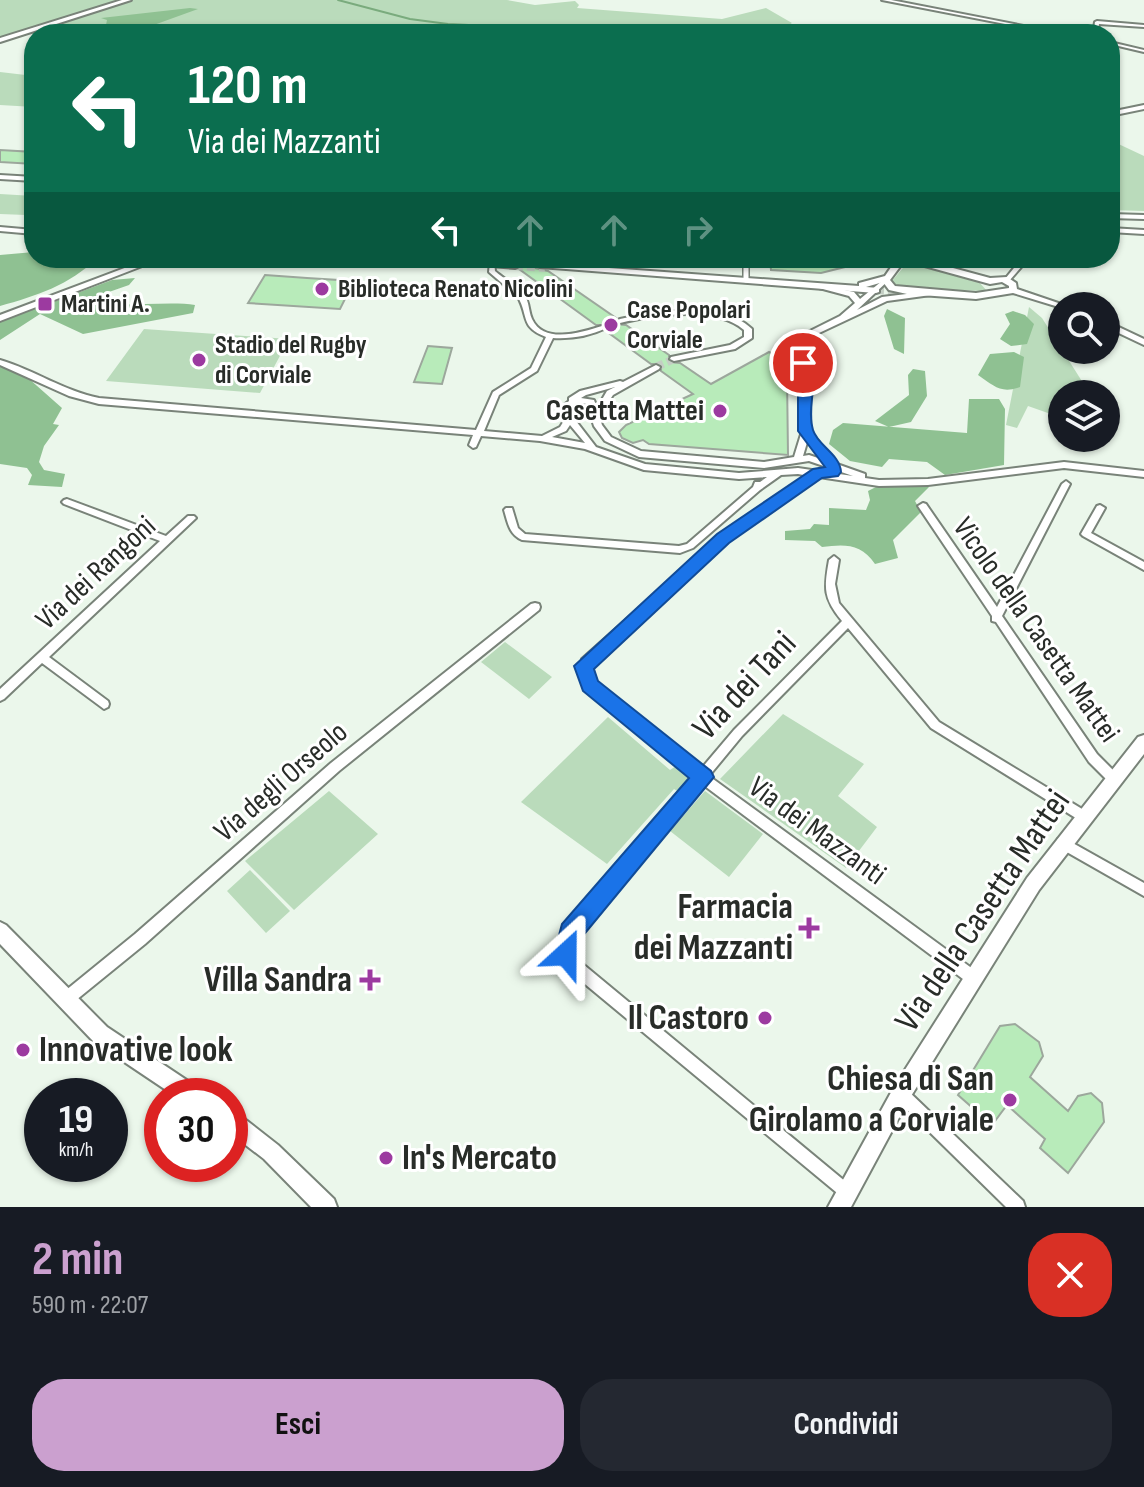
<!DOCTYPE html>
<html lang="it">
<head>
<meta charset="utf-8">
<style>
  body { margin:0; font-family:"Sofia Sans Condensed",sans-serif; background:#242831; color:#f1f3f6; height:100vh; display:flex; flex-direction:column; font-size:30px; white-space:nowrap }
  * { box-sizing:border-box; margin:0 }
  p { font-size:26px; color:#9ea1a6 }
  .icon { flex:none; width:44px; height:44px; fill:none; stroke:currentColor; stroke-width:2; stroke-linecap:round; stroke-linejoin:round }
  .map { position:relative; height:1207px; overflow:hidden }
  .drawer { display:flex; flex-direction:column; background:#171b24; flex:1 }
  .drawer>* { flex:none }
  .top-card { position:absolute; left:24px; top:24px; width:1096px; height:244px; border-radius:32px; box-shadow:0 2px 6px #0004; background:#0b6e4f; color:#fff; overflow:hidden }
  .fabs { position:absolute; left:1048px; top:292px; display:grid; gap:16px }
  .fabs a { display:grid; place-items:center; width:72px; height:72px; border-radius:50%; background:#171b24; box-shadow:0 2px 6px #0004; font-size:40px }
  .speed { position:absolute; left:24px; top:1078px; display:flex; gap:16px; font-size:40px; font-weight:700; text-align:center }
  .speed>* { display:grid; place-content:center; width:104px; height:104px; border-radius:50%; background:#171b24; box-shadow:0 2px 6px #0004; line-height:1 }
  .speed small { font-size:20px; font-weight:400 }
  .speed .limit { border:12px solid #d22; background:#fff; color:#111 }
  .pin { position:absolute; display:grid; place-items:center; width:68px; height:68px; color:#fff; margin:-34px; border:4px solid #fff; border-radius:50%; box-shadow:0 2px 8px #0007 }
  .me { position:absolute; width:88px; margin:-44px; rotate:24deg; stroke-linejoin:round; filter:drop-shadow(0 0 6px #0008) }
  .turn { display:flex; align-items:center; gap:28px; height:168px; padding:0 32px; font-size:36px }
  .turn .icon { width:104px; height:104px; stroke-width:2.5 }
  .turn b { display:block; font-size:56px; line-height:68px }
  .lanes { display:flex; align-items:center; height:76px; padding:0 32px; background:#0003; justify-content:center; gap:40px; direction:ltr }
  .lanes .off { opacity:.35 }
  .round { display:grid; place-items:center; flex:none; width:84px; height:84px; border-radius:32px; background:#242831 }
  .overview { display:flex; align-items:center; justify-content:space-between; height:136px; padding:0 32px }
  h1 { font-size:48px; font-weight:700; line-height:60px; color:#cba0cf }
  .cta { display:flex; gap:16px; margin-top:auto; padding:16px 32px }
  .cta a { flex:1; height:92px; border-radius:32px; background:#cba0cf; color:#111; font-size:32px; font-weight:700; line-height:92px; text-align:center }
  .cta a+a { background:#242831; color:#f1f3f6 }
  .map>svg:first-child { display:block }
  .green { fill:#badbbb }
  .forest { fill:#8fc192 }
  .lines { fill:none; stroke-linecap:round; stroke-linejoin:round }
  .stream { stroke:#7aab7d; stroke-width:2 }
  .building { fill:#b8ebba; stroke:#9ca79c; stroke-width:2 }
  .minor-tunnel { stroke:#c4cec4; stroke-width:8; stroke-dasharray:8 4; stroke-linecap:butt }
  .tertiary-tunnel { stroke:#c4cec4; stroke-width:8; stroke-dasharray:8 4; stroke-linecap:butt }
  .pedestrian-casing { stroke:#798379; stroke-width:8 }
  .minor-casing { stroke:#798379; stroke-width:4 }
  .tertiary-casing { stroke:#798379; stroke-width:4 }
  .secondary-casing { stroke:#798379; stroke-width:4 }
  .pedestrian { stroke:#fff; stroke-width:5 }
  .minor { fill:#fff; fill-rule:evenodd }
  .tertiary { fill:#fff; fill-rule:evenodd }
  .secondary { fill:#fff; fill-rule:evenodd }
  .route { fill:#1a73e8; stroke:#114b97; stroke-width:2 }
  .poi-dot { fill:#9c3aa0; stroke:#fff; stroke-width:3 }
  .labels { text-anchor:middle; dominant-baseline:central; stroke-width:6; stroke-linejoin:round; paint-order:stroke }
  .far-poi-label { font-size:26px; font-weight:bold; fill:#282c28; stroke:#fff; text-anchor:start }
  .poi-label { font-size:30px; font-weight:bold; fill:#282c28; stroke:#fff; text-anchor:end }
  .street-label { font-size:30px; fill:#282c28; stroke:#fff }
  .near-street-label { font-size:36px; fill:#282c28; stroke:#fff }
  .near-poi-label { font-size:36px; font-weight:bold; fill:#282c28; stroke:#fff; text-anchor:end }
</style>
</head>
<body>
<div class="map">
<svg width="1144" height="1207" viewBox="0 0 1144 1207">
  <rect width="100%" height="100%" fill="#ebf7eb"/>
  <!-- green -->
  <path class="green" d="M 0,0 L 507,0 L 535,5 L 575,1 L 579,5 L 577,8 L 722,19 L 766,8 L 792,23 L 782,29 L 783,34 L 46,34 L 43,27 L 45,23 L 0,38 Z
    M 0,72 L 34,76 L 34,107 L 0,105 Z
    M 1110,140 L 1144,156 L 1144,211 L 1110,210 Z
    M 0,194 L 34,196 L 34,207 L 26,215 L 0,214 Z
    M 907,263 L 923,263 L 979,282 L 987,291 L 897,288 L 891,282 Z
    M 1029,307 L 1042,318 L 1090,394 L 1062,394 L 1062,418 L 1028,406 L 1017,428 L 1006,425 Z
    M 144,329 L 289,339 L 260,393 L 106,381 Z
    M 505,642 L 552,677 L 529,699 L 481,662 Z
    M 783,714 L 864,764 L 838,796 L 877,827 L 846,868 L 720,779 Z
    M 608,717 L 670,770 L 676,766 L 692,778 L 679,792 L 674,789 L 607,864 L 521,802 Z
    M 329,791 L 378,834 L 294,910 L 245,861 Z
    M 705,791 L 763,834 L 729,877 L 670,831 Z
    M 250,870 L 290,911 L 266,933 L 227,891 Z"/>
  <!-- forest -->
  <path class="forest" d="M 190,8 L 198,9 L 140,30 L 106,25 L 107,20 L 101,18 Z
    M 34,252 L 34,258 L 97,258 C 70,285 36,296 0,306 L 0,255 Z
    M 135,278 L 129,285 L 86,300 C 101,310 167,300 195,305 L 193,313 L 83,334 L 40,314 L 0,340 L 0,322 L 112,280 Z
    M 887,309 L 905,318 L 904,354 L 894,349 L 884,316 Z
    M 1013,311 L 1025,315 L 1034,324 L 1027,344 L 1011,346 L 1000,339 L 1010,324 L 1005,314 Z
    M 1014,352 L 1024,357 L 1020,387 C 1001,394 994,386 978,375 L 990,354 Z
    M 0,367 L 19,370 L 62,408 L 53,424 L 59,425 L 44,446 L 39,462 L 44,470 L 65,474 L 62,487 L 28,485 L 32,475 L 27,468 L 0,464 Z
    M 913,369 L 925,371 L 927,396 L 911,422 L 889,427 L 875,421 L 909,395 L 908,375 Z
    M 969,399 L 999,399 L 1005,409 L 1004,465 L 945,475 L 927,462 L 889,459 L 882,467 L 850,461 L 829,444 L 833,430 L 843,423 L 967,433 Z
    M 876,487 L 929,487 L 915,501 L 921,512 L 893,540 L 898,558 L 875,564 C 861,543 844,544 822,547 L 815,541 L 785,540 L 785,531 L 810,529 L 814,524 L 829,525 L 829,508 L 866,510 L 870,500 L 868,491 Z"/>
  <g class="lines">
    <!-- stream -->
    <path class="stream" d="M 338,0 L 410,19 L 448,24 L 648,34"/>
  </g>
  <!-- building -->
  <path class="building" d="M 0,150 L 34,152 L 34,164 L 0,162 Z
    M 504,258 L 530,258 L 536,262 L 535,268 L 548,271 L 616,318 L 615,324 L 626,325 L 669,355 L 669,362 L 680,363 L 711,384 L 769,352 L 773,354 L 777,358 L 778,381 L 787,376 L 788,455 L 649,444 L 643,440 L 633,443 L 622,438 L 619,432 L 626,425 L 693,394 L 661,371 L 661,364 L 651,364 L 606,331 L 607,325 L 596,325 L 519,269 L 520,263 Z
    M 770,258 L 860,258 L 845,267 L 821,273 L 771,270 Z
    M 265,275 L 307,278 L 354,281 L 340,309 L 248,303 Z
    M 428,346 L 452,348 L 442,384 L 414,382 Z
    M 1015,1024 L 1039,1042 L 1043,1056 L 1030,1077 L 1068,1111 L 1078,1096 L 1091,1093 L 1102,1103 L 1104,1122 L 1068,1173 L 1040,1148 L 1045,1139 L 1007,1105 L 992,1125 L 958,1095 L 1000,1026 Z"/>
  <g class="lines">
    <!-- minor-tunnel -->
    <path class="minor-tunnel" d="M 602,328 L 620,321
      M 656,367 L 674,359"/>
    <!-- tertiary-tunnel -->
    <path class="tertiary-tunnel" d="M 515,266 L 545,268
      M 876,290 L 909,292"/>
    <defs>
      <path id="pedestrian" d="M 746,258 L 746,280"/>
      <path id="minor" d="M 882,0 L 891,0 L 1065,34 L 1056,34 Z
        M 1097,21 L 1144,25 L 1144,27 L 1099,24 L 1097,34 L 1093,34 L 1095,22 Z
        M 1110,42 L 1144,50 L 1144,52 L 1110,44 Z
        M 1144,105 L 1144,109 L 1110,116 L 1110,112 Z
        M 0,175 L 34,177 L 34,181 L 0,179 Z
        M 1110,214 L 1144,215 L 1144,219 L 1110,218 Z
        M 0,227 L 34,230 L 34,234 L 0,231 Z
        M 1110,228 L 1144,230 L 1144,234 L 1110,232 Z
        M 1022,258 L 1029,258 L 1009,281 L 1005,281 L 1005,279 Z
        M 490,262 L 494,262 L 495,271 C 504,279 516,285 524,295 C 530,303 528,310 532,319 C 544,345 582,332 602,326 L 606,328 C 590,336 571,339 553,338 L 537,371 L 499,395 L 484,431 L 542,436 L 560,427 L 567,416 L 565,404 L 569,401 L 569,398 L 580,391 L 620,381 L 623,382 L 656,365 L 660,367 L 659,369 L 613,395 L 599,416 L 602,425 L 611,437 L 641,451 L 764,462 L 794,457 L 802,431 L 801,365 L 793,366 L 780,361 L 780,352 L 786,349 L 796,338 L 840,316 L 855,303 L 849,296 L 808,285 L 812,283 L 854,292 L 860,299 L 888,276 L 890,277 L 890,279 L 857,310 L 882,297 L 931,291 L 935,293 L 931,295 L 887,301 L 819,333 L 809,354 L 810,431 L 833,460 L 834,463 L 865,474 L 865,478 L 879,480 L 928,479 L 1064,462 L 1144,471 L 1144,477 L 1064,468 L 928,485 L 879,486 L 819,477 L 726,540 L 591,664 L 590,675 L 597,685 L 701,769 L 734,730 L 842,621 C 823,598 824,588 829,560 L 834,556 L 839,560 L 835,584 L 839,603 L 939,722 L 1087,812 L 1089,816 L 1087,820 L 1083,821 L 1079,820 L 931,728 L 848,628 L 742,736 L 709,776 L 977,972 L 979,977 L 977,982 L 972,984 L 967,982 L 702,784 L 575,936 L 572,948 L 578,960 L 852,1187 L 855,1192 L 852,1197 L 847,1200 L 842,1197 L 568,970 L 558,948 L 565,927 L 694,777 L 589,691 L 580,676 L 582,659 L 720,536 L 809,476 L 798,474 L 781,475 L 760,490 L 693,548 L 680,553 L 522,540 C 509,534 508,523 504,510 L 506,508 L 512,508 L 518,528 L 525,534 L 679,546 L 687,544 L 753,487 L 755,482 L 760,482 L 767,477 L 739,479 L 644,470 L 585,449 L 540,441 L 481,436 L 476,447 L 473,448 L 469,445 L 473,435 L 99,404 L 69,396 L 0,365 L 0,360 C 34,370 64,391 99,398 L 476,430 L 493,392 L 531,368 L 546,337 C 520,327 529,317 518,297 L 489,272 ZM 809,338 L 801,354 L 801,360 L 794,361 L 787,358 L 788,353 L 796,351 L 796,348 L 802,342 ZM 615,387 L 607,391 L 597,408 L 594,400 L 581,398 L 586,395 ZM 580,403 L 587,404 L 594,426 L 605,441 L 639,457 L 764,468 L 809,461 L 853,476 L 798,468 L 739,473 L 645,464 L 596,447 L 576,421 L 573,405 ZM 570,425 L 585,443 L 552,437 L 566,431 ZM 808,439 L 824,460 L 809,455 L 803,456 Z
        M 687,310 C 711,311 734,312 752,329 L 752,338 L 735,349 L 674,361 L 670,359 L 671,357 L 730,345 L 744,337 L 744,330 C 715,305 655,315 620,323 L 616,321 L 620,319 L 649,313 Z
        M 1066,481 L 1070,484 L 1002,616 L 1097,754 L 1117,774 L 1119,778 L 1117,782 L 1113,783 L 1109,782 L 1089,762 L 996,622 L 992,621 L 992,616 L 918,506 L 923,503 L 926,504 L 997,607 L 1062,484 Z
        M 67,499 L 166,536 L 188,516 L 194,516 L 196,518 L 49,657 L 108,701 L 109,704 L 108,707 L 104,709 L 42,663 L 4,699 L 0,701 L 0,689 L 160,541 L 64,504 L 62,502 L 64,500 Z
        M 1100,505 L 1105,508 L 1091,533 L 1144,562 L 1144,570 L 1083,536 L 1081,534 L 1097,506 Z
        M 535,603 L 539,604 L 540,607 L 539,610 L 339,771 L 145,944 L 70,1005 L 65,1007 L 60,1005 L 58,1000 L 60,995 L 135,934 L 331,763 L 531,604 Z
        M 1062,837 L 1144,883 L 1144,896 L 1058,847 L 1056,843 L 1058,839 Z
        M 901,1087 L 906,1089 L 1023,1201 L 1025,1207 L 1006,1207 L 896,1099 L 894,1094 L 896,1089 Z"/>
      <path id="tertiary" d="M 122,0 L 131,0 L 0,42 L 0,38 Z
        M 151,258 L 163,258 L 0,321 L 0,315 Z
        M 409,258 L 444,258 L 515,264 L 519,266 L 515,268 L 413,260 Z
        M 904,258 L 916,258 L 990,278 L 1007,277 L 1016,283 L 1017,289 L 1067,306 L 1062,306 L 1062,308 L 1013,293 L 976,299 L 907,294 L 889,290 L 883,282 L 866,287 L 879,288 L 879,292 L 876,293 L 540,267 L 536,265 L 540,263 L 859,286 L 859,283 L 885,276 L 896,260 ZM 910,262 L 990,284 L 1002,282 L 1009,286 L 1009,288 L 976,293 L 895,286 L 890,280 L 902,264 Z
        M 1106,321 L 1144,339 L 1144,345 L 1106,327 Z"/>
      <path id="secondary" d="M 1144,735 L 1144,754 L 1039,890 L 908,1101 L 851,1207 L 828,1207 L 894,1087 L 1027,878 L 1138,737 Z
        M 0,922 L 6,925 L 107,1027 L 200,1089 L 203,1096 L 175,1096 L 93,1041 L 0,944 Z
        M 230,1110 L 237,1113 L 278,1145 L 334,1199 L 337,1207 L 311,1207 L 264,1159 L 230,1133 Z"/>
    </defs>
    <!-- pedestrian casing -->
    <use href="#pedestrian" class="pedestrian-casing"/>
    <!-- minor casing -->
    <use href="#minor" class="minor-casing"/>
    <!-- tertiary casing -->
    <use href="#tertiary" class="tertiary-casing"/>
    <!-- secondary casing -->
    <use href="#secondary" class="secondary-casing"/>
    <!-- pedestrian -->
    <use href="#pedestrian" class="pedestrian"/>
    <!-- minor -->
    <use href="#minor" class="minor"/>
    <!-- tertiary -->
    <use href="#tertiary" class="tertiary"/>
    <!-- secondary -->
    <use href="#secondary" class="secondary"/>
  </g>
  <!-- route -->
  <path class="route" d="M 798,360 L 808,360 C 820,383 806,407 813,430 C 818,446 840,454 841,472 L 838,476 L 822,478 L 729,543 L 594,669 L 598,681 L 711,771 L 714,777 L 581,938 L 574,963 L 566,966 L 557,963 L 554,954 L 562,924 L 689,778 L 583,691 L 574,666 L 717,534 L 813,469 L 825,467 L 798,431 Z"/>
  <!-- markers -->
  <g class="poi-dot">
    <circle cx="322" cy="289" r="8"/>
    <rect x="37" y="296" width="16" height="16" rx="4"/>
    <circle cx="611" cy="325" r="8"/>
    <circle cx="199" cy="360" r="8"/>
    <circle cx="720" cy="411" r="8"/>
    <path d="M805 916h8v8h8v8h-8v8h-8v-8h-8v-8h8z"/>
    <path d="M366 968h8v8h8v8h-8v8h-8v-8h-8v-8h8z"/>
    <circle cx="765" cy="1018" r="8"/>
    <circle cx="23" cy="1050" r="8"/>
    <circle cx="1010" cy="1100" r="8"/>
    <circle cx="386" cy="1158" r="8"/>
  </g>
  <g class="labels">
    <!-- far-poi labels -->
    <g class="far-poi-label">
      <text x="338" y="289">Biblioteca Renato Nicolini</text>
      <text x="61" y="304">Martini A.</text>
      <text x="627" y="310">Case Popolari<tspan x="627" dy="30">Corviale</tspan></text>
      <text x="215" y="345">Stadio del Rugby<tspan x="215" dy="30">di Corviale</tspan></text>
    </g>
    <!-- poi labels -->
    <g class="poi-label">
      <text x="704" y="411">Casetta Mattei</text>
    </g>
    <!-- street labels -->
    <g class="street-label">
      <text transform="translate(96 573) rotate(-43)">Via dei Rangoni</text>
      <text transform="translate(1036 630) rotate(55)">Vicolo della Casetta Mattei</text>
      <text transform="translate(281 782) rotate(-41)">Via degli Orseolo</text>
      <text transform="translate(817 831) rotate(36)">Via dei Mazzanti</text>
    </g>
    <!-- near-street labels -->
    <g class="near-street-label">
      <text transform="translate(745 686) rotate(-47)">Via dei Tani</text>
      <text transform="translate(983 911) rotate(-56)">Via della Casetta Mattei</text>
    </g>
    <!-- near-poi labels -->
    <g class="near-poi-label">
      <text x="793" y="907">Farmacia<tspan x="793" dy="41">dei Mazzanti</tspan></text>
      <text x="352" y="980">Villa Sandra</text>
      <text x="749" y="1018">Il Castoro</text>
      <text x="39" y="1050" text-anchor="start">Innovative look</text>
      <text x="994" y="1079">Chiesa di San<tspan x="994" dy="41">Girolamo a Corviale</tspan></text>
      <text x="402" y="1158" text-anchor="start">In's Mercato</text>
    </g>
  </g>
</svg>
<div class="fabs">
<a><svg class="icon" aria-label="search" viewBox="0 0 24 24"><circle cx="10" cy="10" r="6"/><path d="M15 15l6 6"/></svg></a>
<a><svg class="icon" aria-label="layers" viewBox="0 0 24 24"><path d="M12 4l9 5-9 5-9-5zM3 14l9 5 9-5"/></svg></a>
</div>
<div class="speed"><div>19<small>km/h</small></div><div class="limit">30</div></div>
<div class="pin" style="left:803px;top:363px;background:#d93025"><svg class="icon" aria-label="arrive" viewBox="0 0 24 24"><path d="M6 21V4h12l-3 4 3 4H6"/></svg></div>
<svg class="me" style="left:566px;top:954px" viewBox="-20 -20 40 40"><path d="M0-17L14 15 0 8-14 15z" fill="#1a73e8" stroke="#fff" stroke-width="4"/></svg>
<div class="top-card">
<div class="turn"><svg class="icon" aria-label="left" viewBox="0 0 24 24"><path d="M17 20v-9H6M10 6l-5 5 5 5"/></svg><div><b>120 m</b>Via dei Mazzanti</div></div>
<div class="lanes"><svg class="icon" aria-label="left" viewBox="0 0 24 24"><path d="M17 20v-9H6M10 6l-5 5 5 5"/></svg><svg class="icon off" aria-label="ahead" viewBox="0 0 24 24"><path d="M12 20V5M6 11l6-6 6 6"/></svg><svg class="icon off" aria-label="ahead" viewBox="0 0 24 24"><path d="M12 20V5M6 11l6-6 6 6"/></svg><svg class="icon off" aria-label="right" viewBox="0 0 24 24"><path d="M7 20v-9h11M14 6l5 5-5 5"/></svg></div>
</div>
</div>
<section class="drawer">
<div class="overview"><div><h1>2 min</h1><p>590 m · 22:07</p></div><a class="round" style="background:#d93025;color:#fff"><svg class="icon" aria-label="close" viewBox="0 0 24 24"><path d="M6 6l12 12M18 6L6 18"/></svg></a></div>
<div class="cta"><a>Esci</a><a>Condividi</a></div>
</section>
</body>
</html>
